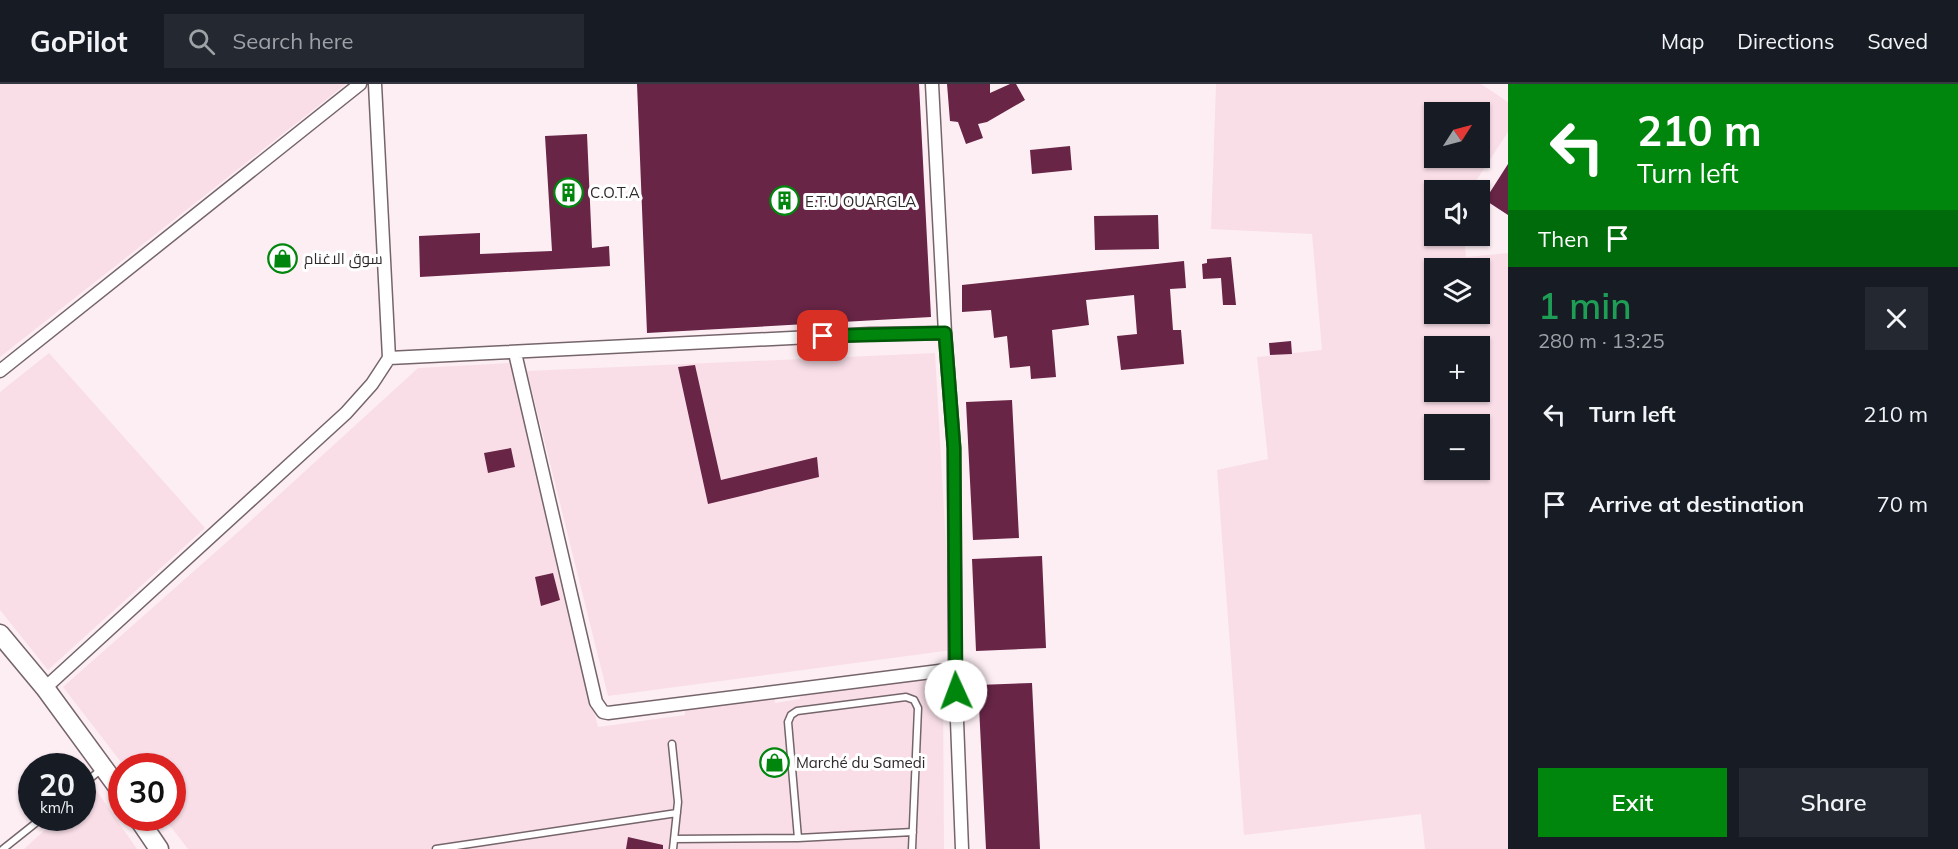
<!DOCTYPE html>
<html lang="en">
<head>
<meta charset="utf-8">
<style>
  body { margin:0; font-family:Mulish,Cairo,sans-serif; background:#242831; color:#f1f3f6; height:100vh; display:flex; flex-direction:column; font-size:22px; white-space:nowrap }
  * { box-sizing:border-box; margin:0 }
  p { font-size:20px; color:#9ea1a6 }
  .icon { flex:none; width:33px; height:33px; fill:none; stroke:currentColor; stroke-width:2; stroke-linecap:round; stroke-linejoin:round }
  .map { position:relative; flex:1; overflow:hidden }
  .panel { display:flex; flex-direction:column; background:#171b24; width:450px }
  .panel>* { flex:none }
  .guide { background:#00860d; color:#fff; overflow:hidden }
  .needle { width:39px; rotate:54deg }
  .controls { position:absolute; left:1424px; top:18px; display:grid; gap:12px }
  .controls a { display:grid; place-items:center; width:66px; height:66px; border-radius:0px; background:#171b24; box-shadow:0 2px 4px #0004; font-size:30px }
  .speed { position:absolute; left:18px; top:669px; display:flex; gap:12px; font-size:30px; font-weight:700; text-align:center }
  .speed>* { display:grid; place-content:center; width:78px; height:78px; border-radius:50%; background:#171b24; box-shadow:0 2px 4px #0004; line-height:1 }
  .speed small { font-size:15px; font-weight:400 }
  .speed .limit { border:9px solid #d22; background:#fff; color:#111 }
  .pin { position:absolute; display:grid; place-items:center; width:51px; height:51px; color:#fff; margin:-26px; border-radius:12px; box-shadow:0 3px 9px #0006 }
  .me { position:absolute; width:66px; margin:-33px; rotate:358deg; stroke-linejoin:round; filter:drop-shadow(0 0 4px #0008) }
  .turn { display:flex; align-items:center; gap:21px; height:126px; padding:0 30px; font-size:27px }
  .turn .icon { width:78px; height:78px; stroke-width:2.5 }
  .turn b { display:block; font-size:42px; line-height:51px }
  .then { display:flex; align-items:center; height:57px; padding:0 30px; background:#0003; gap:12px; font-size:22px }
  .round { display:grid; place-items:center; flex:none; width:63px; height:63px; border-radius:0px; background:#242831 }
  .head { display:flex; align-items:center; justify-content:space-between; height:102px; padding:0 30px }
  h1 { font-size:36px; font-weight:600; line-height:45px; color:#1e9e55 }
  .primary-button { display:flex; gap:12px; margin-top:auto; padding:12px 30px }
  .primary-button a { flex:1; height:69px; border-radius:0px; background:#00860d; color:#fff; font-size:24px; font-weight:600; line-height:69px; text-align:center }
  .primary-button a+a { background:#242831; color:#f1f3f6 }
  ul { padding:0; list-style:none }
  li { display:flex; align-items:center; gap:18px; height:90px; padding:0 30px }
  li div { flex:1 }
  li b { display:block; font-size:22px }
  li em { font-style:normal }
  header { display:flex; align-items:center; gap:36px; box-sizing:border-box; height:84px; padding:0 30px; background:#171b24; border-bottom:2px solid #363941 }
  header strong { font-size:28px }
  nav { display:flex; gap:33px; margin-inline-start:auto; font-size:21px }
  .search { width:420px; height:54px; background:#242831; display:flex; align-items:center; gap:15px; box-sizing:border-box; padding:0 21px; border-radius:0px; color:#9ea1a6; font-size:22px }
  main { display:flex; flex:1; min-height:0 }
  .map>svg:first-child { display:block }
  .built { fill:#f9dee8; fill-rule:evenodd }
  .building { fill:#682546 }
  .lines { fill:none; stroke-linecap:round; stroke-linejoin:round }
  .lane-casing { stroke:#75656b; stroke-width:9 }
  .street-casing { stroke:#75656b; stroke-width:15 }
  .secondary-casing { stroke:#75656b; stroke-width:21 }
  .lane { stroke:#fff; stroke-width:6 }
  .street { stroke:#fff; stroke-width:12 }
  .secondary { stroke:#fff; stroke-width:18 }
  .route-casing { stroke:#005708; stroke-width:15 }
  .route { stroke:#00860d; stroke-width:10 }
  .labels { text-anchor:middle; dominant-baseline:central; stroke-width:6; stroke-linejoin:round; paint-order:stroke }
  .poi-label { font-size:15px; fill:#30292b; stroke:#fff; text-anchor:start }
</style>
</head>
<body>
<header>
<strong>GoPilot</strong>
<div class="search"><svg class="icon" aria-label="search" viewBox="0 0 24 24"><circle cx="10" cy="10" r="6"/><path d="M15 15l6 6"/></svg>Search here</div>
<nav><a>Map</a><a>Directions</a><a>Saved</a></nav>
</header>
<main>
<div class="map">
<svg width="1508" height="765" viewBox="0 0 1508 765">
  <rect width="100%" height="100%" fill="#fdeef3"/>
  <!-- built -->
  <path class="built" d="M 0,0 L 346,0 L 0,273 Z
    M 1216,0 L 1481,0 L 1508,18 L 1508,48 L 1470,106 L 1434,106 L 1434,152 L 1464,152 L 1466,173 L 1508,169 L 1508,765 L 1425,765 L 1421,730 L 1244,751 L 1217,386 L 1268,375 L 1257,273 L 1322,266 L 1312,150 L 1211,145 ZM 1434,28 L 1479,28 L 1479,74 L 1434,74 ZM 1434,184 L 1479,184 L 1479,230 L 1434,230 ZM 1434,262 L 1479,262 L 1479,308 L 1434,308 ZM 1434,340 L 1479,340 L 1479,386 L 1434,386 Z
    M 49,269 L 205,444 L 48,586 L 0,526 L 0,308 Z
    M 935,269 L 952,566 L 608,612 L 527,287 Z
    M 510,279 L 598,643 L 685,631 L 685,621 L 774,608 L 775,619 L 800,615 L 799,606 L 922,588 L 923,597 L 943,596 L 944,765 L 188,765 L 164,734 L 172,734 L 172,682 L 124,682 L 63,603 L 246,441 L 418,284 Z
    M 92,700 L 137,765 L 24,765 L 58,734 L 82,734 L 83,710 Z"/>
  <!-- building -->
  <path class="building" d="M 637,0 L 919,0 L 931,233 L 647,249 Z
    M 947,0 L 990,0 L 990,9 L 1010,0 L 1016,0 L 1025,16 L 987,38 L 978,40 L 983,54 L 966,60 L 958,38 L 950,37 Z
    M 587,50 L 592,164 L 609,162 L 610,182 L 420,193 L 419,152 L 480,149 L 480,170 L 552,167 L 545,52 Z
    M 1070,62 L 1072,86 L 1032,90 L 1030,66 Z
    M 1508,80 L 1508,131 L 1485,116 Z
    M 1158,131 L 1159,165 L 1095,166 L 1094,132 Z
    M 1231,173 L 1236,221 L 1223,221 L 1221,194 L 1203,195 L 1202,180 L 1207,179 L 1207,175 Z
    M 1184,177 L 1186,204 L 1170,205 L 1173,246 L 1181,246 L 1184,280 L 1121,286 L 1117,252 L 1137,250 L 1134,211 L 1086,216 L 1089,241 L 1052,246 L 1056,293 L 1031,295 L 1030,282 L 1010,284 L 1007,252 L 994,254 L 991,226 L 962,228 L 962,201 Z
    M 1291,257 L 1292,270 L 1270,271 L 1269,259 Z
    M 695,281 L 721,396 L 817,373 L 819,393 L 708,420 L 678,283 Z
    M 1012,316 L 1019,454 L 973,456 L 966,318 Z
    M 511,364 L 515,383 L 488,389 L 484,369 Z
    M 1042,472 L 1046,564 L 976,567 L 972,475 Z
    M 553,489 L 560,516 L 541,522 L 535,493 Z
    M 1032,599 L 1040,765 L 986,765 L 978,601 Z
    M 628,753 L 663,761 L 663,765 L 626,765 Z"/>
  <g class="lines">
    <defs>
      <path id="lane" d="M 672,660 L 678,718 L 673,765
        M 82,701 L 103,684
        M 798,754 L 788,638 L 791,631 L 797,627 L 906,613 L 914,616 L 918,624 L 912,765
        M 674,755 L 798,754 L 913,748
        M 3,765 L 42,734
        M 436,765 L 677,729"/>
      <path id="street" d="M 515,269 L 596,618 L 603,628 L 608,629 L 955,585 L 954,364 L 945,249
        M 389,274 L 870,250 L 945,249 L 932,0
        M 0,287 L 360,0
        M 955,585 L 962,765
        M 45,604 L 346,329 L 372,300 L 389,274 L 375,0"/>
      <path id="secondary" d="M 0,550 L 45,604 L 122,709
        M 138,734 L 159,765"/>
    </defs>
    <!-- lane casing -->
    <use href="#lane" class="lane-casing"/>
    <!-- street casing -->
    <use href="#street" class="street-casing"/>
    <!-- secondary casing -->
    <use href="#secondary" class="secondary-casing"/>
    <!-- lane -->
    <use href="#lane" class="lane"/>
    <!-- street -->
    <use href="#street" class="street"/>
    <!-- secondary -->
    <use href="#secondary" class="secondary"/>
  </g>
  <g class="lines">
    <defs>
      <path id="route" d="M 823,252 L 945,249 L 954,364 L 956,607"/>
    </defs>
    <!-- route casing -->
    <use href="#route" class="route-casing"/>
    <!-- route -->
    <use href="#route" class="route"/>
  </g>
  <!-- icons -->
  <defs>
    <symbol id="building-ring" viewBox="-11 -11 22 22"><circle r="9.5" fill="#fff" stroke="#00860d" stroke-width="1.5"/><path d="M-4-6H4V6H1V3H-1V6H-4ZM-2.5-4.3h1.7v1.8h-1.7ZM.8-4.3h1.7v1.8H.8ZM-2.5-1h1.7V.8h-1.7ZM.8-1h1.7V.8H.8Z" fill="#00860d"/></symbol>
    <symbol id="shop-ring" viewBox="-11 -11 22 22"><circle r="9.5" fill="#fff" stroke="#00860d" stroke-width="1.5"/><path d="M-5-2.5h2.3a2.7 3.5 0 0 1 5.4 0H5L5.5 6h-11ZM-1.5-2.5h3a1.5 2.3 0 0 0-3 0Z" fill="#00860d"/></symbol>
  </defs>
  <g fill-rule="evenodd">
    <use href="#building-ring" x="552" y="92" width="33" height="33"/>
    <use href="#building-ring" x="768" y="100" width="33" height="33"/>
    <use href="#shop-ring" x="266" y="158" width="33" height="33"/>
    <use href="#shop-ring" x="758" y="662" width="33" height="33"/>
  </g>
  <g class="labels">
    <!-- poi labels -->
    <g class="poi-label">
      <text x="590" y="108">C.O.T.A</text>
      <text x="805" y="117">E.T.U OUARGLA</text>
      <text x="304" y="174">سوق الاغنام</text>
      <text x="796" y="678">Marché du Samedi</text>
    </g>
  </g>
</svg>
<div class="controls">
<a><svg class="needle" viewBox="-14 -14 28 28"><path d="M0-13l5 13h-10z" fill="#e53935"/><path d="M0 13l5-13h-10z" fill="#9ea1a6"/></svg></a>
<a><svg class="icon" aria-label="sound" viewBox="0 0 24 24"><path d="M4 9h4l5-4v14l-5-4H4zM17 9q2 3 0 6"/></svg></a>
<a><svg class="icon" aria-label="layers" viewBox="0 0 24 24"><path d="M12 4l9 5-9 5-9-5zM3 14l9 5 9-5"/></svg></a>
<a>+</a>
<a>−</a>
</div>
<div class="speed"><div>20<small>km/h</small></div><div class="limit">30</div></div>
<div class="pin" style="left:823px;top:252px;background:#d93025"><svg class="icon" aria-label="arrive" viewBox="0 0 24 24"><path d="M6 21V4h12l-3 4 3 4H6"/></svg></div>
<svg class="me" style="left:956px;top:607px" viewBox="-20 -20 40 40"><circle r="19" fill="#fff"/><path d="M0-13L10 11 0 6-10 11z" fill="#00860d"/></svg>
</div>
<section class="panel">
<div class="guide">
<div class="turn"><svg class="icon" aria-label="left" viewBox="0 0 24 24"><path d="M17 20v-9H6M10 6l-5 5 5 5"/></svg><div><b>210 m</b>Turn left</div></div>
<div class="then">Then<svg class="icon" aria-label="arrive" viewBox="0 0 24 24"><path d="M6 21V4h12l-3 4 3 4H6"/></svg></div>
</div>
<div class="head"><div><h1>1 min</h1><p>280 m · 13:25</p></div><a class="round"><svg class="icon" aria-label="close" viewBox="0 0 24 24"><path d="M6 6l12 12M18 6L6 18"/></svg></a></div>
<ul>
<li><svg class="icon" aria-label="left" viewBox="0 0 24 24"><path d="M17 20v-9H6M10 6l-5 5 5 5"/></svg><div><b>Turn left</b></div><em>210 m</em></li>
<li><svg class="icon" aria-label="arrive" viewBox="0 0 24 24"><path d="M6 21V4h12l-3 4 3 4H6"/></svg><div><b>Arrive at destination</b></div><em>70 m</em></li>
</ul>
<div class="primary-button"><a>Exit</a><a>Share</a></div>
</section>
</main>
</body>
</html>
